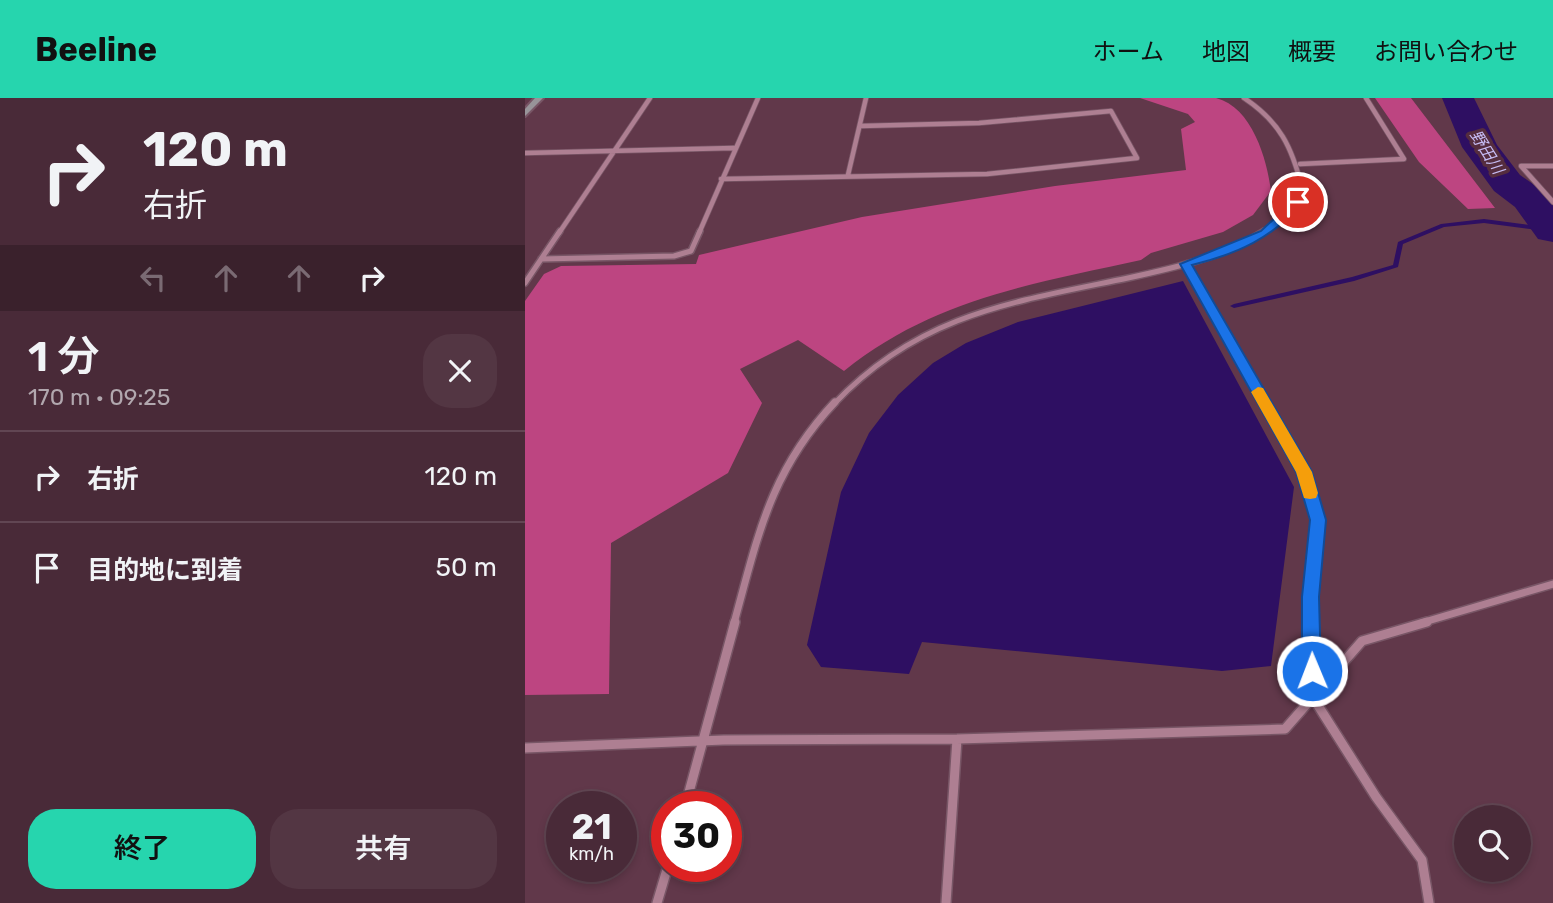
<!DOCTYPE html>
<html lang="ja">
<head>
<meta charset="utf-8">
<style>
  body { margin:0; font-family:Rubik,"Noto Sans JP",sans-serif; background:#533643; color:#f1f3f6; height:100vh; display:flex; flex-direction:column; font-size:26px; white-space:nowrap }
  * { box-sizing:border-box; margin:0 }
  p { font-size:23px; color:#b1a7ae }
  .icon { flex:none; width:38px; height:38px; fill:none; stroke:currentColor; stroke-width:2; stroke-linecap:round; stroke-linejoin:round }
  .map { position:relative; flex:1; overflow:hidden }
  .panel { display:flex; flex-direction:column; background:#492a38; width:525px }
  .panel>* { flex:none }
  .guide { background:#492a38; color:#f1f3f6; overflow:hidden }
  .tools { position:absolute; left:929px; top:707px; display:grid; gap:14px }
  .tools a { display:grid; place-items:center; width:77px; height:77px; border-radius:50%; background:#492a38; box-shadow:0 4px 10px #0003,0 0 0 2px #614653; font-size:35px }
  .speed { position:absolute; left:21px; top:693px; display:flex; gap:14px; font-size:35px; font-weight:700; text-align:center }
  .speed>* { display:grid; place-content:center; width:91px; height:91px; border-radius:50%; background:#492a38; box-shadow:0 4px 10px #0003,0 0 0 2px #614653; line-height:1 }
  .speed small { font-size:18px; font-weight:400 }
  .speed .limit { border:10px solid #d22; background:#fff; color:#111 }
  .pin { position:absolute; display:grid; place-items:center; width:60px; height:60px; color:#fff; margin:-30px; border:4px solid #fff; border-radius:50%; box-shadow:0 2px 7px #0007 }
  .me { position:absolute; width:77px; margin:-38px; rotate:359deg; stroke-linejoin:round; filter:drop-shadow(0 0 5px #0008) }
  .turn { display:flex; align-items:center; gap:24px; height:147px; padding:0 28px; font-size:32px }
  .turn .icon { width:91px; height:91px; stroke-width:2.5 }
  .turn b { display:block; font-size:49px; line-height:60px }
  .lanes { display:flex; align-items:center; height:66px; padding:0 28px; background:#0003; justify-content:center; gap:35px; direction:ltr }
  .lanes .off { opacity:.35 }
  .round { display:grid; place-items:center; flex:none; width:74px; height:74px; border-radius:28px; background:#533643 }
  .summary { display:flex; align-items:center; justify-content:space-between; height:119px; padding:0 28px }
  h1 { font-size:42px; font-weight:600; line-height:52px }
  .primary-button { display:flex; gap:14px; margin-top:auto; padding:14px 28px }
  .primary-button a { flex:1; height:80px; border-radius:28px; background:#26d5ae; color:#111; font-size:28px; font-weight:600; line-height:80px; text-align:center }
  .primary-button a+a { background:#533643; color:#f1f3f6 }
  ul { padding:0; list-style:none }
  li { display:flex; align-items:center; gap:21px; height:91px; padding:0 28px; border-top:2px solid #614653 }
  li div { flex:1 }
  li b { display:block; font-size:26px }
  li em { font-style:normal }
  header { display:flex; align-items:center; gap:42px; box-sizing:border-box; height:98px; padding:0 35px; background:#26d5ae; color:#111 }
  header strong { font-size:33px }
  nav { display:flex; gap:38px; margin-inline-start:auto; font-size:24px }
  main { display:flex; flex:1; min-height:0 }
  .map>svg:first-child { display:block }
  .forest { fill:#bd4581 }
  .water { fill:#2e0f62 }
  .lines { fill:none; stroke-linecap:round; stroke-linejoin:round }
  .stream { fill:#2e0f62; fill-rule:evenodd }
  .river { fill:#2e0f62; fill-rule:evenodd }
  .street-far3-casing { stroke:#785666; stroke-width:6 }
  .street-far2-casing { stroke:#785666; stroke-width:8 }
  .street-far1-casing { stroke:#785666; stroke-width:10 }
  .street-casing { stroke:#785666; stroke-width:12 }
  .secondary-casing { stroke:#785666; stroke-width:4 }
  .street-far3 { stroke:#ae7f92; stroke-width:4.5 }
  .street-far2 { stroke:#ae7f92; stroke-width:5 }
  .street-far1 { stroke:#ae7f92; stroke-width:7 }
  .street { stroke:#ae7f92; stroke-width:9 }
  .secondary { fill:#989499; fill-rule:evenodd }
  .route { fill:#1a73e8; stroke:#114b97; stroke-width:2 }
  .slow { fill:#f59e0b }
  .labels { text-anchor:middle; dominant-baseline:central; stroke-width:7; stroke-linejoin:round; paint-order:stroke }
  .far-water-label { font-size:16px; font-style:italic; fill:#c6bcf4; stroke:#552d3f }
</style>
</head>
<body>
<header>
<strong>Beeline</strong>
<nav><a>ホーム</a><a>地図</a><a>概要</a><a>お問い合わせ</a></nav>
</header>
<main>
<section class="panel">
<div class="guide">
<div class="turn"><svg class="icon" aria-label="right" viewBox="0 0 24 24"><path d="M7 20v-9h11M14 6l5 5-5 5"/></svg><div><b>120 m</b>右折</div></div>
<div class="lanes"><svg class="icon off" aria-label="left" viewBox="0 0 24 24"><path d="M17 20v-9H6M10 6l-5 5 5 5"/></svg><svg class="icon off" aria-label="ahead" viewBox="0 0 24 24"><path d="M12 20V5M6 11l6-6 6 6"/></svg><svg class="icon off" aria-label="ahead" viewBox="0 0 24 24"><path d="M12 20V5M6 11l6-6 6 6"/></svg><svg class="icon" aria-label="right" viewBox="0 0 24 24"><path d="M7 20v-9h11M14 6l5 5-5 5"/></svg></div>
</div>
<div class="summary"><div><h1>1 分</h1><p>170 m · 09:25</p></div><a class="round"><svg class="icon" aria-label="close" viewBox="0 0 24 24"><path d="M6 6l12 12M18 6L6 18"/></svg></a></div>
<ul>
<li><svg class="icon" aria-label="right" viewBox="0 0 24 24"><path d="M7 20v-9h11M14 6l5 5-5 5"/></svg><div><b>右折</b></div><em>120 m</em></li>
<li><svg class="icon" aria-label="arrive" viewBox="0 0 24 24"><path d="M6 21V4h12l-3 4 3 4H6"/></svg><div><b>目的地に到着</b></div><em>50 m</em></li>
</ul>
<div class="primary-button"><a>終了</a><a>共有</a></div>
</section>
<div class="map">
<svg width="1028" height="805" viewBox="0 0 1028 805">
  <rect width="100%" height="100%" fill="#61384a"/>
  <!-- forest -->
  <path class="forest" d="M 615,0 C 634,0 673,0 691,0 C 727,9 742,61 746,93 L 728,117 L 698,134 L 626,155 L 616,162 C 507,186 408,201 319,273 L 273,242 L 215,271 L 237,305 L 203,375 L 86,445 L 84,596 L 0,597 L 0,203 L 19,176 L 36,168 L 171,166 L 174,157 L 337,119 L 530,88 L 661,72 L 656,31 L 670,24 L 663,16 Z
    M 850,0 L 886,0 L 970,110 L 943,111 L 894,64 Z"/>
  <!-- water -->
  <path class="water" d="M 658,183 L 769,389 L 746,568 L 697,573 L 397,544 L 384,576 L 296,569 L 282,547 L 316,394 L 344,335 L 373,297 L 408,265 L 441,245 L 493,224 Z"/>
  <g class="lines">
    <!-- stream -->
    <path class="stream" d="M 959,121 L 1028,130 L 1028,134 L 959,125 L 919,129 L 878,146 L 873,169 L 829,183 L 709,210 L 705,208 L 709,206 L 827,179 L 868,167 L 873,144 L 916,126 Z"/>
    <!-- river -->
    <path class="river" d="M 917,0 L 949,0 L 972,47 L 995,77 L 1018,93 L 1028,105 L 1028,144 L 1013,141 L 990,109 L 969,93 L 937,49 Z"/>
    <defs>
      <path id="street-far3" d="M 719,0 C 755,24 767,49 777,90 L 761,119 L 736,135
        M 0,55 L 209,50
        M 775,66 L 879,61 L 841,0
        M 1028,68 L 996,68 L 1028,104
        M 323,77 L 341,0
        M 196,81 L 462,76 L 612,60 L 586,13 L 454,25 L 335,28
        M 34,135 L 125,0
        M 174,135 L 233,0"/>
      <path id="street-far2" d="M 16,161 L 149,158 L 166,153 L 175,133
        M 661,166 L 741,306
        M 0,185 L 35,133
        M 309,306 C 394,216 488,204 603,180 C 649,170 699,159 739,133"/>
      <path id="street-far1" d="M 740,304 L 779,374 L 793,422 L 786,525
        M 209,525 C 233,438 245,373 310,304
        M 896,525 L 1028,486"/>
      <path id="street" d="M 786,524 L 787,598 L 851,699 L 897,762 L 904,805
        M 0,650 L 199,642 L 432,641 L 760,631 L 837,543 L 902,524
        M 160,709 L 210,524
        M 132,805 L 143,768
        M 421,805 L 432,641"/>
      <path id="secondary" d="M 10,0 L 18,0 L 0,18 L 0,11 Z"/>
    </defs>
    <!-- street-far3 casing -->
    <use href="#street-far3" class="street-far3-casing"/>
    <!-- street-far2 casing -->
    <use href="#street-far2" class="street-far2-casing"/>
    <!-- street-far1 casing -->
    <use href="#street-far1" class="street-far1-casing"/>
    <!-- street casing -->
    <use href="#street" class="street-casing"/>
    <!-- secondary casing -->
    <use href="#secondary" class="secondary-casing"/>
    <!-- street-far3 -->
    <use href="#street-far3" class="street-far3"/>
    <!-- street-far2 -->
    <use href="#street-far2" class="street-far2"/>
    <!-- street-far1 -->
    <use href="#street-far1" class="street-far1"/>
    <!-- street -->
    <use href="#street" class="street"/>
    <!-- secondary -->
    <use href="#secondary" class="secondary"/>
  </g>
  <!-- route -->
  <path class="route" d="M 769,102 L 778,104 C 748,140 712,156 667,167 L 787,374 L 801,422 L 794,499 L 796,573 L 794,579 L 787,582 L 780,579 L 777,573 L 777,499 L 785,422 L 771,374 L 655,166 L 736,133 Z"/>
  <!-- slow -->
  <path class="slow" d="M 733,289 L 738,290 L 787,374 L 793,395 L 791,400 L 785,401 L 779,400 L 771,374 L 726,294 Z"/>
  <g class="labels">
    <!-- far-water labels -->
    <g class="far-water-label">
      <text transform="translate(962 54) rotate(58)">野田川</text>
    </g>
  </g>
</svg>
<div class="tools">
<a><svg class="icon" aria-label="search" viewBox="0 0 24 24"><circle cx="10" cy="10" r="6"/><path d="M15 15l6 6"/></svg></a>
</div>
<div class="speed"><div>21<small>km/h</small></div><div class="limit">30</div></div>
<div class="pin" style="left:773px;top:104px;background:#d93025"><svg class="icon" aria-label="arrive" viewBox="0 0 24 24"><path d="M6 21V4h12l-3 4 3 4H6"/></svg></div>
<svg class="me" style="left:787px;top:573px" viewBox="-20 -20 40 40"><circle r="17" fill="#1a73e8" stroke="#fff" stroke-width="3"/><path d="M0-11L8 9 0 5-8 9z" fill="#fff"/></svg>
</div>
</main>
</body>
</html>
